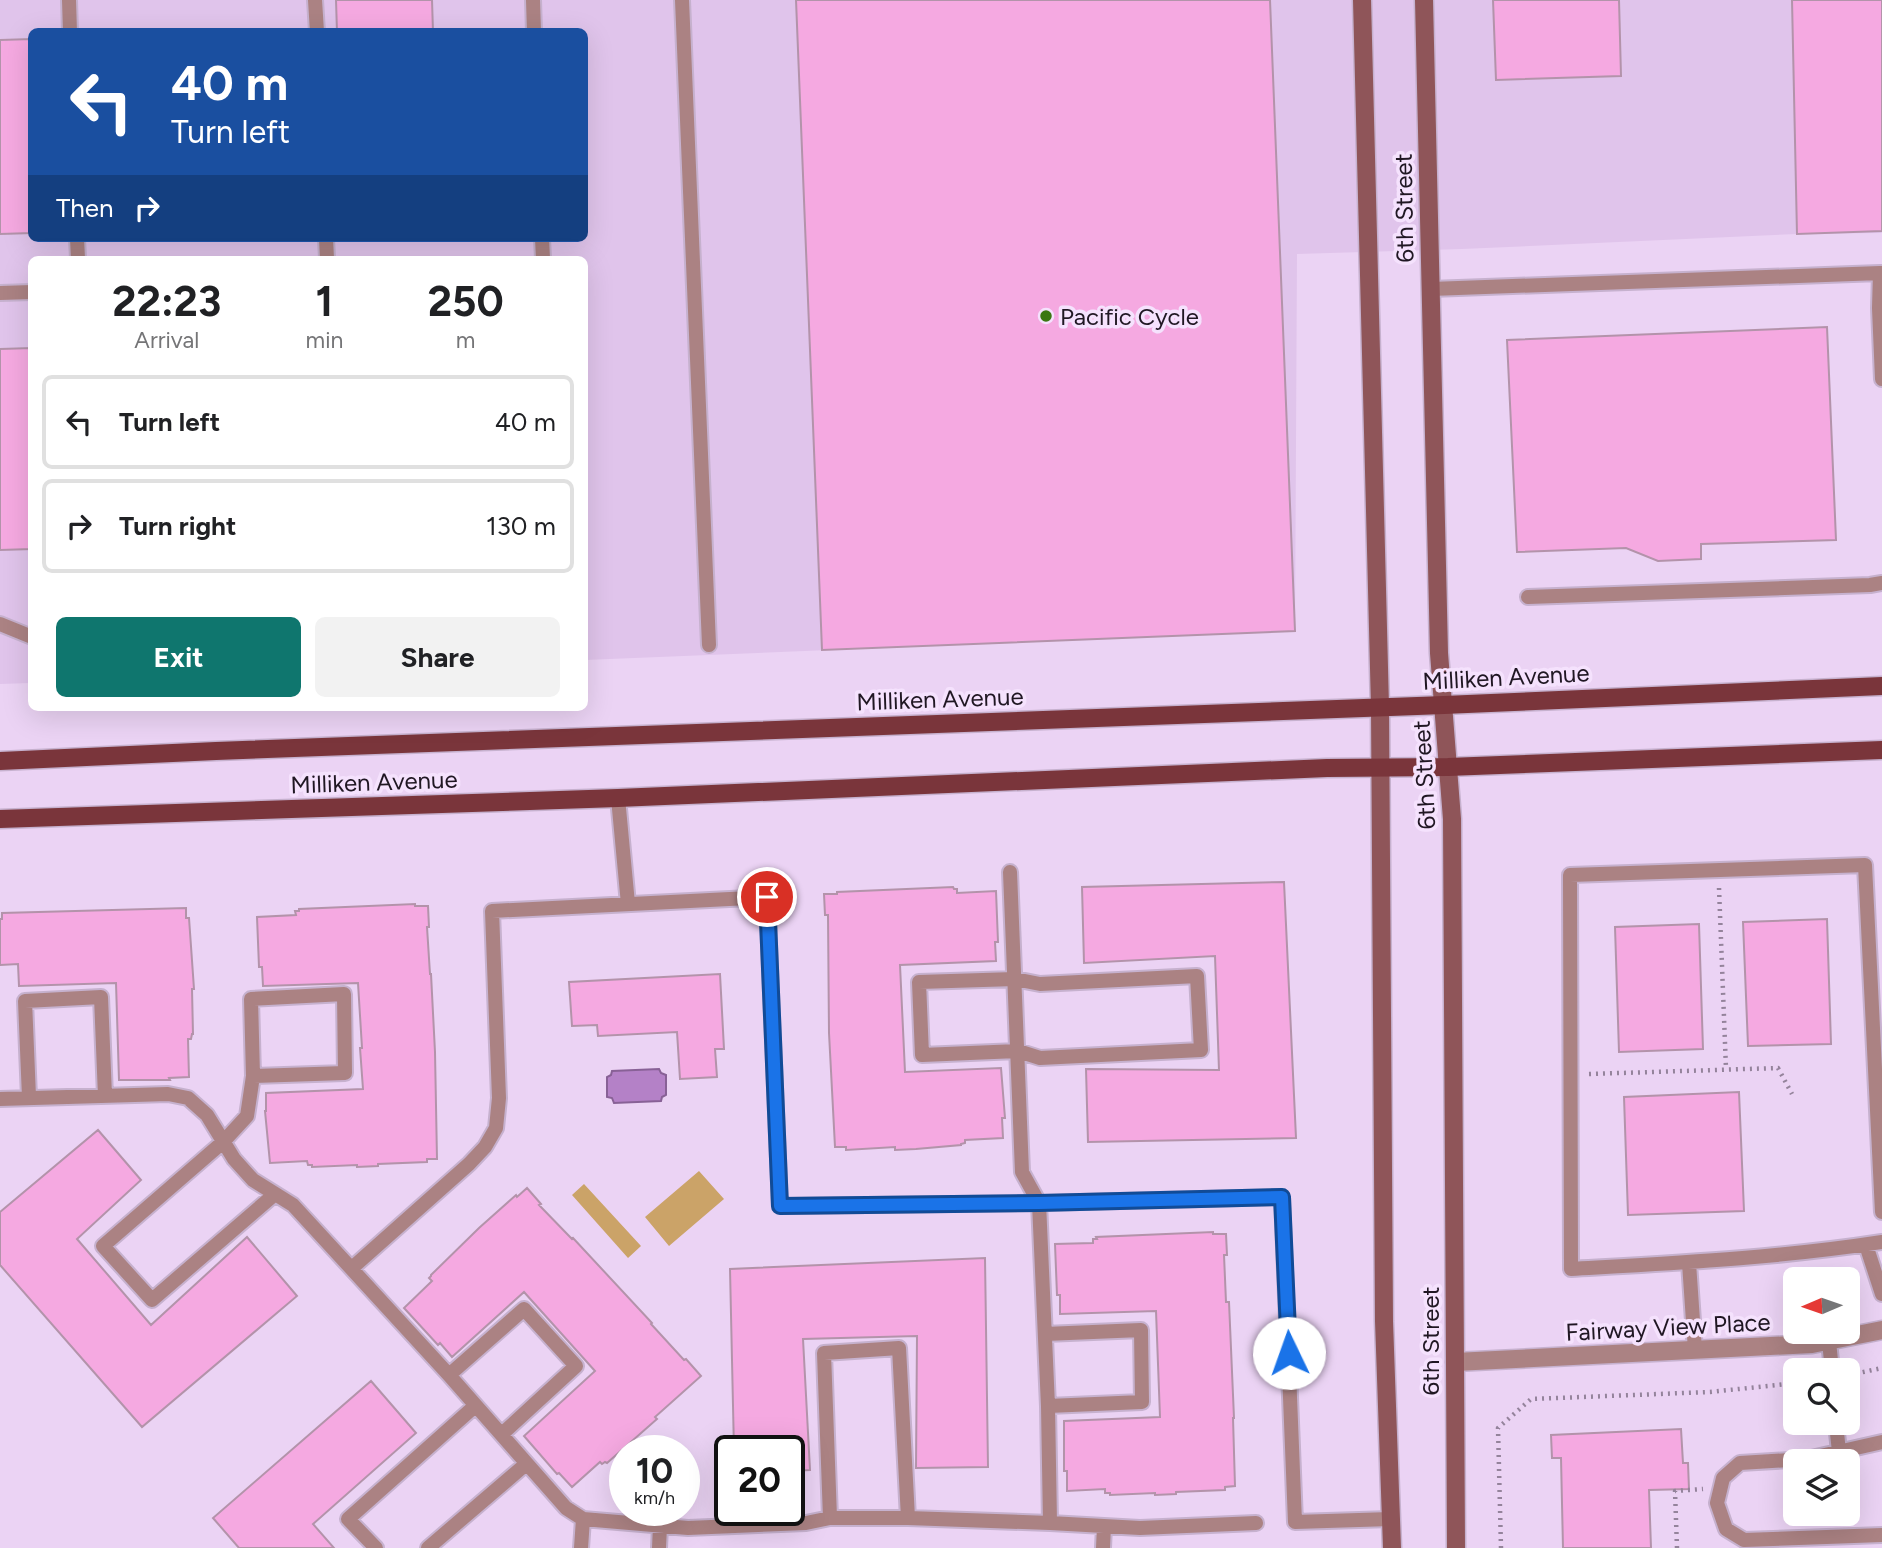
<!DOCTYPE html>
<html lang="en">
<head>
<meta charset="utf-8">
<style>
  body { margin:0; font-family:Figtree,sans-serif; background:#f2f2f2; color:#202124; height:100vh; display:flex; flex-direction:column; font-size:26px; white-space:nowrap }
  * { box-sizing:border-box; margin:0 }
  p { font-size:23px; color:#757577 }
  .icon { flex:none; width:38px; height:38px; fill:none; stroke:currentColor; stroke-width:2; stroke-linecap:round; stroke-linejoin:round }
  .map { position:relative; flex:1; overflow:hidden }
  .drawer { position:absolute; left:28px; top:256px; width:560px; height:455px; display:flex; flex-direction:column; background:#fff; border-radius:10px; box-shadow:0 7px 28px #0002 }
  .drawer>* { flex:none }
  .hud { position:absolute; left:28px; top:28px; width:560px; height:214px; border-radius:10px; box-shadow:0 7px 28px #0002; background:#1a4fa0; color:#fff; overflow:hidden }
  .needle { width:46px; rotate:268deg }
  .buttons { position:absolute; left:1783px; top:1267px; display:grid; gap:14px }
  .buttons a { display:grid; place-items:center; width:77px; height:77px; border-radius:10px; background:#fff; box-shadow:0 7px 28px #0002; font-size:35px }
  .speed { position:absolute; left:609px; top:1435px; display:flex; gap:14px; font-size:35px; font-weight:700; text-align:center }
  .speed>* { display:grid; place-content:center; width:91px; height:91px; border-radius:50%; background:#fff; box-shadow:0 7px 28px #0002; line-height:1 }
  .speed small { font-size:18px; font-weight:400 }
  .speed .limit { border:4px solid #111; border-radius:10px; background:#fff; color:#111 }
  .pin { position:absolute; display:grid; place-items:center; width:60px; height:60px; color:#fff; margin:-30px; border:4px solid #fff; border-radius:50%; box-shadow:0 2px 7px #0007 }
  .me { position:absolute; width:77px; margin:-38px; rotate:357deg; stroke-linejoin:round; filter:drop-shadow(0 0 5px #0008) }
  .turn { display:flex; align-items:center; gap:24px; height:147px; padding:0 28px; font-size:32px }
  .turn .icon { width:91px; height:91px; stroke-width:2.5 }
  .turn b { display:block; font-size:49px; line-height:60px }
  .then { display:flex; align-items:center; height:66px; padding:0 28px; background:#0003; gap:14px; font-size:26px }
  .eta { display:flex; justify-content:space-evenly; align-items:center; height:119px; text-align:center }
  .eta b { font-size:42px; font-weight:700; line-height:49px }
  .action { display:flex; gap:14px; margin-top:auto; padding:14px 28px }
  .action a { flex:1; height:80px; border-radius:10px; background:#0f766e; color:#fff; font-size:28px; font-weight:700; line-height:80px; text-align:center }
  .action a+a { background:#f2f2f2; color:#202124 }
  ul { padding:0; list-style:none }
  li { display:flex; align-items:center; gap:21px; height:94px; margin:0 14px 10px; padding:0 14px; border:4px solid #e0e0e0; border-radius:10px }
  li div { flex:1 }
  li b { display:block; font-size:26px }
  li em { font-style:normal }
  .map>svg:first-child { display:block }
  .built { fill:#e0c4eb; fill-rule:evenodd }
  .green { fill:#cba368 }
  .water { fill:#b481c7; stroke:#886196; stroke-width:2 }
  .building { fill:#f5a9e1; stroke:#b393aa; stroke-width:2 }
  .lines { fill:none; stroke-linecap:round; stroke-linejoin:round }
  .service-casing { stroke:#c6b1ce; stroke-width:18 }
  .minor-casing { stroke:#c6b1ce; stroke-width:21 }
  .secondary-casing { stroke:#c6b1ce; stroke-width:21 }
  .primary-casing { stroke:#c6b1ce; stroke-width:21 }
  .path { stroke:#94839b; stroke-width:4.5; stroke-dasharray:2 5; stroke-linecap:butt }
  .service { stroke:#ab8283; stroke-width:14 }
  .minor { stroke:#ab8283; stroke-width:18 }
  .secondary { stroke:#8f5559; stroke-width:18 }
  .primary { stroke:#7a353b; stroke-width:18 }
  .route-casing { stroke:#114b97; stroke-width:18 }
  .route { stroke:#1a73e8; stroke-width:12 }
  .poi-dot { fill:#3a7711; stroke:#f5e2fd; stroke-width:2.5 }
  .labels { text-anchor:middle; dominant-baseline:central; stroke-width:7; stroke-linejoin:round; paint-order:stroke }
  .street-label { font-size:24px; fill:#201723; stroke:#f5e2fd }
  .poi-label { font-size:24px; fill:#201723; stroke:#f5e2fd; text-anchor:start }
</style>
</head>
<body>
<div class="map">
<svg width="1882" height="1548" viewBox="0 0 1882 1548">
  <rect width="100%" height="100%" fill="#ebd3f4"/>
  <!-- built -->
  <path class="built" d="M 0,0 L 1882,0 L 1882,233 L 1797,234 L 1462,249 L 1297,254 L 1295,631 L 585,660 L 584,259 L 32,259 L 31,683 L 0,684 ZM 32,32 L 584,32 L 584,238 L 32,238 Z"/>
  <!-- green -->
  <path class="green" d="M 699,1171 L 724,1199 L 669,1246 L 645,1217 Z
    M 584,1184 L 641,1246 L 628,1258 L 572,1195 Z"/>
  <!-- water -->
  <path class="water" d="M 659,1069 L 661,1073 L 666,1075 L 666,1095 L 662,1097 L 661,1101 L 614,1103 L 612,1098 L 607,1097 L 607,1077 L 611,1075 L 612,1071 Z"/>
  <!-- building -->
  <path class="building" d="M 336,0 L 432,0 L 433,32 L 337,32 Z
    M 796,0 L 1270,0 L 1295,631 L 822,650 Z
    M 1493,0 L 1619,0 L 1621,76 L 1496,80 Z
    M 1792,0 L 1882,0 L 1882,231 L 1797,234 Z
    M 32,39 L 32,233 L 0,234 L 0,40 Z
    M 1827,327 L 1836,540 L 1701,544 L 1701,559 L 1658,561 L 1626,548 L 1517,552 L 1507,340 Z
    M 32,348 L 32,549 L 0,550 L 0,349 Z
    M 1284,882 L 1296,1138 L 1088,1142 L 1086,1069 L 1219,1070 L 1215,956 L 1084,963 L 1082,887 Z
    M 953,887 L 954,889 L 957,889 L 957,893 L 996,891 L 998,942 L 995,942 L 996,961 L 900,965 L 905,1072 L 1001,1068 L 1005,1118 L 1002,1118 L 1003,1138 L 965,1140 L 965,1143 L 961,1144 L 961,1145 L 916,1149 L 895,1150 L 895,1147 L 846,1150 L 846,1147 L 835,1147 L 829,1033 L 828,915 L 825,915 L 824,894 L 837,894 L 837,892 Z
    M 415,904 L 415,906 L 428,906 L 429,927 L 427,927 L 430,974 L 431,974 L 435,1052 L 437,1159 L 427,1159 L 427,1162 L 378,1164 L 378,1166 L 357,1167 L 357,1165 L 312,1167 L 312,1165 L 308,1165 L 307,1161 L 270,1163 L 265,1111 L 266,1111 L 266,1093 L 363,1089 L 360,1048 L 362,1048 L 358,983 L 263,986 L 262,967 L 259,967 L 257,917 L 296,915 L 295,911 L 299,911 L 299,909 Z
    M 186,908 L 186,918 L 189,918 L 194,989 L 192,989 L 193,1034 L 192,1034 L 191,1039 L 188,1039 L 189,1077 L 169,1078 L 170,1080 L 119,1080 L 116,983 L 19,986 L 18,964 L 0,965 L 0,919 L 2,919 L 2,913 Z
    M 1827,919 L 1831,1044 L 1748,1046 L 1743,922 Z
    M 1699,924 L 1703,1049 L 1619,1052 L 1615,927 Z
    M 720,974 L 724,1049 L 715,1049 L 717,1077 L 680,1079 L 677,1032 L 598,1036 L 597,1025 L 572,1026 L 569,982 Z
    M 1739,1092 L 1744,1211 L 1628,1215 L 1624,1097 Z
    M 98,1130 L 141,1180 L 77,1239 L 151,1325 L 247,1237 L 297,1296 L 142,1427 L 0,1265 L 0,1212 Z
    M 527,1188 L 541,1204 L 539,1205 L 572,1239 L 573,1238 L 652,1323 L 651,1324 L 684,1360 L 686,1359 L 701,1376 L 655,1417 L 657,1419 L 607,1463 L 605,1462 L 602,1464 L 600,1462 L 572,1487 L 559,1473 L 557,1474 L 524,1436 L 595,1371 L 524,1292 L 452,1357 L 440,1343 L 438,1345 L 404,1308 L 432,1281 L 429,1278 L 431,1276 L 431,1275 L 479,1228 L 516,1195 L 517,1197 Z
    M 1213,1232 L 1213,1234 L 1226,1234 L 1227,1255 L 1224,1255 L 1226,1302 L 1229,1302 L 1234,1418 L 1233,1418 L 1235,1486 L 1225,1487 L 1225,1490 L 1176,1492 L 1176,1494 L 1155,1495 L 1155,1493 L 1110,1495 L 1110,1493 L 1105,1493 L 1105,1489 L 1067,1491 L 1067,1471 L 1064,1471 L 1064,1421 L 1160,1417 L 1156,1311 L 1060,1314 L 1060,1295 L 1057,1295 L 1055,1244 L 1093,1243 L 1093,1239 L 1097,1239 L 1096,1237 Z
    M 985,1258 L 988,1467 L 916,1468 L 917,1336 L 803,1339 L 810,1470 L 789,1471 L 789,1451 L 734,1451 L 730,1269 Z
    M 371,1381 L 416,1433 L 313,1524 L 334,1548 L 239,1548 L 213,1518 Z
    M 1681,1429 L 1683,1463 L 1688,1463 L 1689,1489 L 1649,1490 L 1651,1548 L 1563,1548 L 1561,1458 L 1552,1458 L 1551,1435 Z"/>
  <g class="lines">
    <defs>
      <path id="service" d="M 69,0 L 70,32
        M 315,0 L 317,32
        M 533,0 L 534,32
        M 682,0 L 709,645
        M 77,238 L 78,259
        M 326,238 L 327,259
        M 542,238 L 543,259
        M 1882,273 L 1880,273 L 1879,308 L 1882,379
        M 1431,289 L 1880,273
        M 0,293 L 32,292
        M 1528,597 L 1870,585 L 1882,583
        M 0,624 L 32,637
        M 618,798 L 628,904
        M 1010,872 L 1022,1172 L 1039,1203 L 1048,1406 L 1050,1523
        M 1197,976 L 1201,1050 L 1040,1058 L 1018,1051 L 922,1055 L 919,982 L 1015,979 L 1040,984 Z
        M 253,1076 L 345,1073 L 344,994 L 251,999 L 253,1076 L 247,1116 L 223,1142 L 103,1246 L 152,1300 L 275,1194
        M 29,1097 L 25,1001 L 101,997 L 105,1096
        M 0,1099 L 168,1094 L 188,1098 L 207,1115 L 234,1159 L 253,1180 L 293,1205 L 449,1375 L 566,1508 L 583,1519 L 688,1528 L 806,1523 L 830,1518 L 908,1518 L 1050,1523 L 1140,1528 L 1256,1523
        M 1882,1212 L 1865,865 L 1570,875 L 1571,1269 C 1675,1263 1779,1258 1882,1242
        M 1866,1245 L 1882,1294
        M 1689,1263 L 1695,1350
        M 352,1268 L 469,1164 L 485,1147 L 496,1128 L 499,1098 L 492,911 L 767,897 L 780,1206 L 1039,1203 L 1282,1197 L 1295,1522 L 1391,1519
        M 1045,1334 L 1141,1330 L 1142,1402 L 1048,1406
        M 1829,1342 L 1832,1370
        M 449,1375 L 524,1309 L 576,1366 L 502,1434
        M 1836,1423 L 1839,1452
        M 1882,1442 L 1807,1459 L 1740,1463 L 1723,1478 L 1717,1503 L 1726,1529 L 1744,1540 L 1882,1535
        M 830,1518 L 824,1353 L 899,1348 L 908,1518
        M 376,1548 L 348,1519 L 475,1406
        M 428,1548 L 526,1464
        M 581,1548 L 583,1519
        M 659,1548 L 660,1526
        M 1103,1548 L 1104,1526"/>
      <path id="minor" d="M 1455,1362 L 1812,1344 L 1882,1330"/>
      <path id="secondary" d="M 1362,0 L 1380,707 L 1384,1321 L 1392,1548
        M 1424,0 L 1439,653 L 1452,819 L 1456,1548"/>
      <path id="primary" d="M 0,761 L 216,751 L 1444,705 L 1882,686
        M 0,819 L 618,798 L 1327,768 L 1448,767 L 1882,750"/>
    </defs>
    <!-- service casing -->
    <use href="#service" class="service-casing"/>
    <!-- minor casing -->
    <use href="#minor" class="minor-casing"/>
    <!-- secondary casing -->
    <use href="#secondary" class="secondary-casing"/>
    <!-- primary casing -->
    <use href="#primary" class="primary-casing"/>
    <!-- path -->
    <path class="path" d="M 1719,888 L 1726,1069
      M 1589,1074 L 1778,1068 L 1792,1094
      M 1849,1375 L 1882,1368
      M 1501,1548 L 1498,1428 L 1531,1399 L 1710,1392 L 1796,1383
      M 1677,1548 L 1675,1491 L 1703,1489"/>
    <!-- service -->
    <use href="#service" class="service"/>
    <!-- minor -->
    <use href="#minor" class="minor"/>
    <!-- secondary -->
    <use href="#secondary" class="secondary"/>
    <!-- primary -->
    <use href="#primary" class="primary"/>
  </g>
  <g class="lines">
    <defs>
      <path id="route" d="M 767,897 L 780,1206 L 1039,1203 L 1282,1197 L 1289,1353"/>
    </defs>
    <!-- route casing -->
    <use href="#route" class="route-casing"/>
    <!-- route -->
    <use href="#route" class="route"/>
  </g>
  <!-- markers -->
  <circle class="poi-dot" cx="1046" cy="316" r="7"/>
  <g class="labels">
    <!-- street labels -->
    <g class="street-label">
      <text transform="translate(1404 208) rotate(-91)">6th Street</text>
      <text transform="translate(1506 677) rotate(-3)">Milliken Avenue</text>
      <text transform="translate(940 699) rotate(-2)">Milliken Avenue</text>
      <text transform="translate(1424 775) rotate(-93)">6th Street</text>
      <text transform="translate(374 782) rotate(-2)">Milliken Avenue</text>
      <text transform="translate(1668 1327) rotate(-3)">Fairway View Place</text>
      <text transform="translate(1430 1341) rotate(-90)">6th Street</text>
    </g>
    <!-- poi labels -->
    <g class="poi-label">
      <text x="1060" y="316">Pacific Cycle</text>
    </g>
  </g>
</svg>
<div class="buttons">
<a><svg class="needle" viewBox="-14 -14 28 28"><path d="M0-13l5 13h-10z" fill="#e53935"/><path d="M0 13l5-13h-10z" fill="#757577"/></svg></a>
<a><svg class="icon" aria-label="search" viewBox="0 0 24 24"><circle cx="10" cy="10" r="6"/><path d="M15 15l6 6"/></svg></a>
<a><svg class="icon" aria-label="layers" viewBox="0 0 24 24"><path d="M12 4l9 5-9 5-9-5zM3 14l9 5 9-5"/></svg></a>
</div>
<div class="speed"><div>10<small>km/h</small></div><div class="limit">20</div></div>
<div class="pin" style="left:767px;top:897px;background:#d93025"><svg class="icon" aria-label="arrive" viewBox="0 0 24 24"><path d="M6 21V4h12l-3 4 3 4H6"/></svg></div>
<svg class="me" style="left:1289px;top:1353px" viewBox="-20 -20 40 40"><circle r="19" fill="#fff"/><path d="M0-13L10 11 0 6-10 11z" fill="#1a73e8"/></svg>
<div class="hud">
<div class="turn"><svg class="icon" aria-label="left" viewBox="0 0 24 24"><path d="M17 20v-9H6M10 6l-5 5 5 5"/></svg><div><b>40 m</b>Turn left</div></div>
<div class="then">Then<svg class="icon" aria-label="right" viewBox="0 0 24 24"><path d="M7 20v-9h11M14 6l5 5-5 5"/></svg></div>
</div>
<section class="drawer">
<div class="eta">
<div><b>22:23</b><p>Arrival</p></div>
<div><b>1</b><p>min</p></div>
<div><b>250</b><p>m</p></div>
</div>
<ul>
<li><svg class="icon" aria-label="left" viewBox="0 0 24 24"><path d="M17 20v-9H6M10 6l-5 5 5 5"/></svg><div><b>Turn left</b></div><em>40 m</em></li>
<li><svg class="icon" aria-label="right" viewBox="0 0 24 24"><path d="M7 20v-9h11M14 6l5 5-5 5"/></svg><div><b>Turn right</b></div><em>130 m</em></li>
</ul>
<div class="action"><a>Exit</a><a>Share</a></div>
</section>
</div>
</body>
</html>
